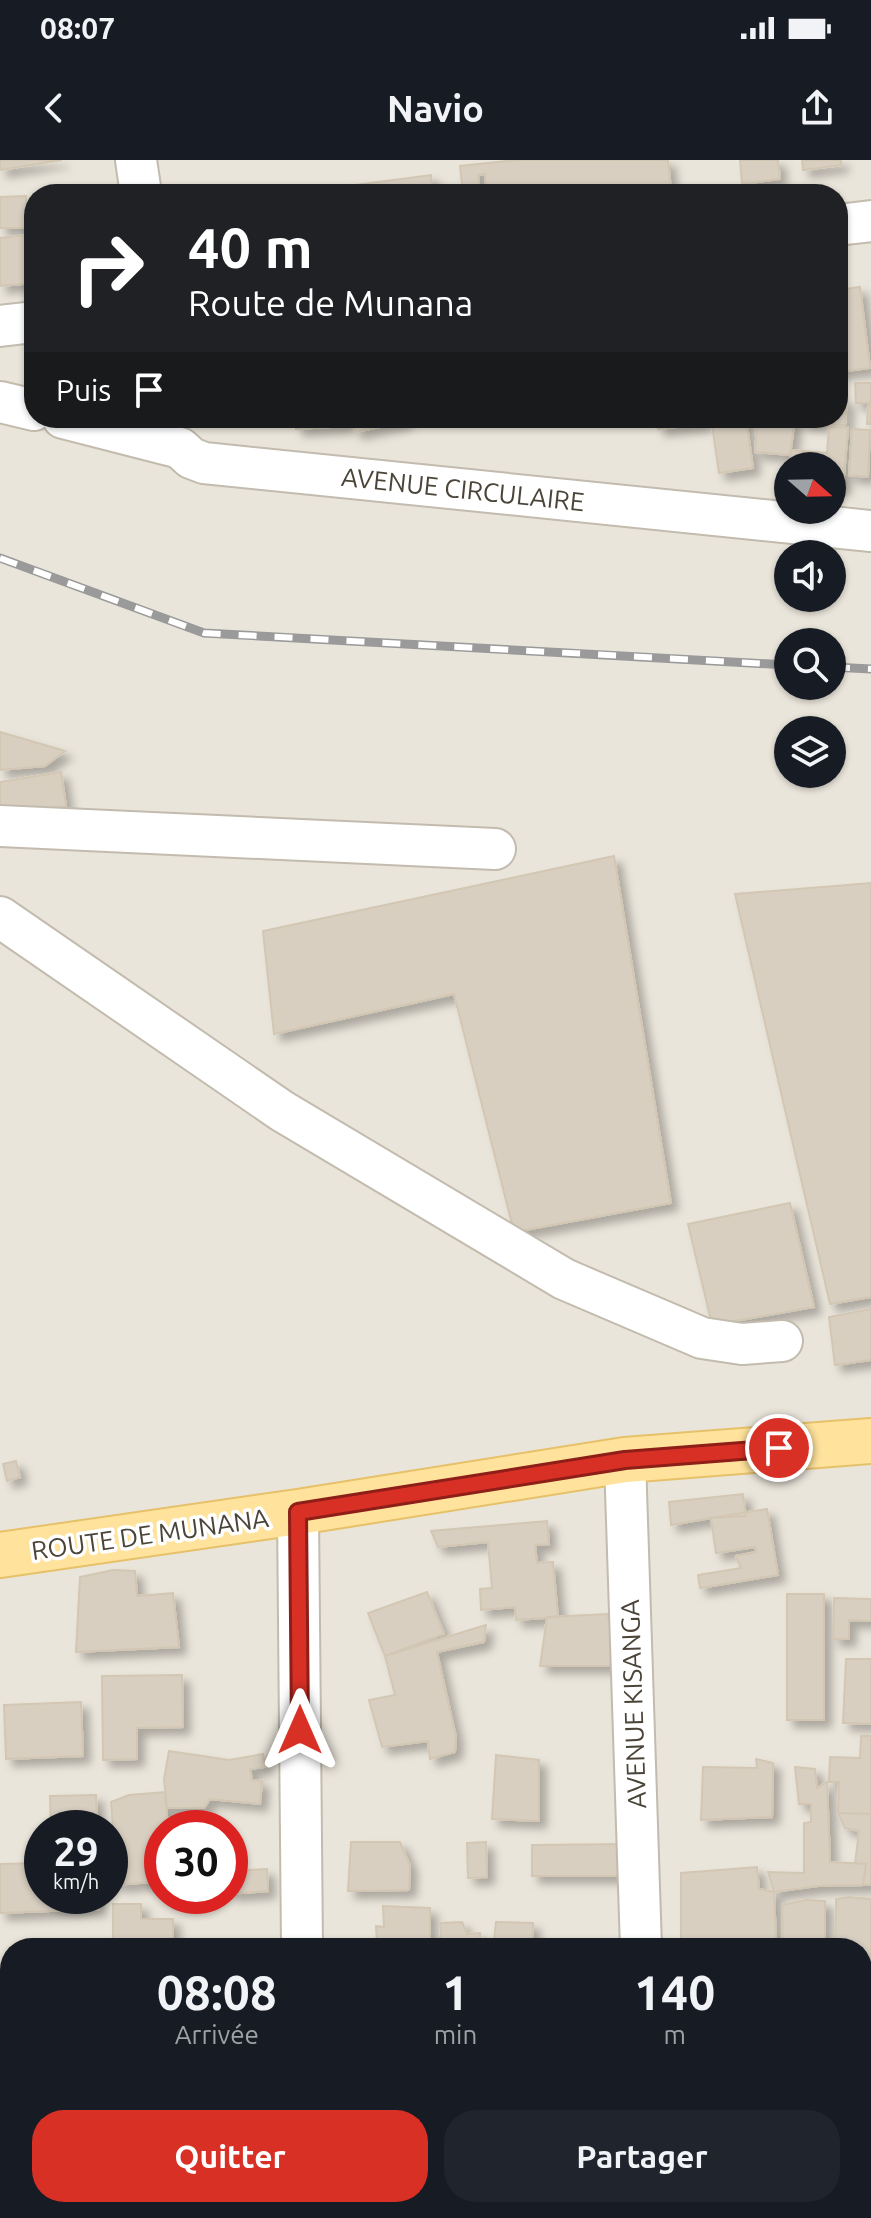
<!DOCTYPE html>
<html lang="fr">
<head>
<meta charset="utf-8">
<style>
  body { margin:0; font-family:Ubuntu,sans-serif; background:#20242c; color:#f1f3f6; height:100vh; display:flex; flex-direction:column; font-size:30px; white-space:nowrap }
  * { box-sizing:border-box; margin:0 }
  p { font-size:26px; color:#9ea1a6 }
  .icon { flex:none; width:44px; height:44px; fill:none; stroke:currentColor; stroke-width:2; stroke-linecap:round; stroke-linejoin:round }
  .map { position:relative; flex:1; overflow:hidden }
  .drawer { position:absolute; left:0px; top:1778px; width:872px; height:280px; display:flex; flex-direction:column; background:#171b24; border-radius:32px 32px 0 0; box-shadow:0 2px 6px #0004 }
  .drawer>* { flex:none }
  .top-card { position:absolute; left:24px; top:24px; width:824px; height:244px; border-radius:32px; box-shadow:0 2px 6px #0004; background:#202124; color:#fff; overflow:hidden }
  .needle { width:52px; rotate:110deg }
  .controls { position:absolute; left:774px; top:292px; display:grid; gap:16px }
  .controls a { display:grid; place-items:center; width:72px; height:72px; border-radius:50%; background:#171b24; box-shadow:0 2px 6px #0004; font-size:40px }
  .speed { position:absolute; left:24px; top:1650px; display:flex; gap:16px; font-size:40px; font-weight:700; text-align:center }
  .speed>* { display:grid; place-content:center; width:104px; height:104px; border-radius:50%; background:#171b24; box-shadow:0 2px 6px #0004; line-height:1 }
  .speed small { font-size:20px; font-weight:400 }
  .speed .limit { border:12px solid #d22; background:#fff; color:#111 }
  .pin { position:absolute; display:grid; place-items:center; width:68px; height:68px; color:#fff; margin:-34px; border:4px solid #fff; border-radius:50%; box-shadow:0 2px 8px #0007 }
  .me { position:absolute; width:88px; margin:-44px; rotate:0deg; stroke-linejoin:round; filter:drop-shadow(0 0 6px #0008) }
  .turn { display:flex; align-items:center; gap:28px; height:168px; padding:0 32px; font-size:36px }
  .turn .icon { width:104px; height:104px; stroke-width:2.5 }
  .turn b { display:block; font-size:56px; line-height:68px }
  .then { display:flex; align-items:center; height:76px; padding:0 32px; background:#0003; gap:16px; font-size:30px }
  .eta { display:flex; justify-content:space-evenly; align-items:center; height:136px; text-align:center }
  .eta b { font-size:48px; font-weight:600; line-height:56px }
  .button { display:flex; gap:16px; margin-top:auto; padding:16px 32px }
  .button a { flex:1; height:92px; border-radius:32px; background:#d93025; color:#fff; font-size:32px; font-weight:600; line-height:92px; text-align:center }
  .button a+a { background:#20242c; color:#f1f3f6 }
  .status { display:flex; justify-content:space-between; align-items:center; height:56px; padding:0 40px; background:#171b24; direction:ltr }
  .status svg { height:22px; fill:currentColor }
  header { display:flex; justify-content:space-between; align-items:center; height:104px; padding:0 32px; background:#171b24; font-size:36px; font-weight:600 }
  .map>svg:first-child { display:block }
  .residential { fill:#eae5da; fill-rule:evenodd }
  .building { fill:#d8cfc1; stroke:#d3c7b4; stroke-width:2; filter:url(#shadow) }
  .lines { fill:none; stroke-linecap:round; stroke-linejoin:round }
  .minor-casing { stroke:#c2bbae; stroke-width:44 }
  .major-casing { stroke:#e6c16a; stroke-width:48 }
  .minor { stroke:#fff; stroke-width:40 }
  .major { stroke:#ffe39c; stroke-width:44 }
  .rail-casing { stroke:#9a9a9a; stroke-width:9 }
  .rail { stroke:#fff; stroke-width:6; stroke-dasharray:18; stroke-linecap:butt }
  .route-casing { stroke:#8d1f18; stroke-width:20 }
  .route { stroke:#d93025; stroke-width:14 }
  .labels { text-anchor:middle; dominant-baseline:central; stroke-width:7; stroke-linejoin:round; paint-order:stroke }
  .street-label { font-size:26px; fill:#4b4439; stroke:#fff }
</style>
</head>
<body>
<div class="status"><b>08:07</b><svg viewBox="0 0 49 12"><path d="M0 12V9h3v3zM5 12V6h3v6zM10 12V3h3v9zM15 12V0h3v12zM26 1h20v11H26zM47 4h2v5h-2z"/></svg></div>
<header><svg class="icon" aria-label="back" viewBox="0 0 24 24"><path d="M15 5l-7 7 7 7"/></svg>Navio<svg class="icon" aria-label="share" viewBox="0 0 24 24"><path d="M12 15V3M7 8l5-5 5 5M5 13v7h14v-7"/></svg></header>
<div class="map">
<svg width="871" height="2058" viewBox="0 0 871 2058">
  <defs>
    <filter id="shadow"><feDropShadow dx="7" dy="7" stdDeviation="4" flood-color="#0004"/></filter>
  </defs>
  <rect width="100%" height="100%" fill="#f6f3ec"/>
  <!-- residential -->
  <path class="residential" d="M 0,0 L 871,0 L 871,2058 L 0,2058 ZM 34,34 L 838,34 L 838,258 L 34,258 ZM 788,306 L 832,306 L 832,350 L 788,350 ZM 788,394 L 832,394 L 832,438 L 788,438 ZM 788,482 L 832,482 L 832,526 L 788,526 ZM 788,570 L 832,570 L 832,614 L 788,614 ZM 42,1668 L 110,1668 L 110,1736 L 42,1736 ZM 162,1668 L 230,1668 L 230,1736 L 162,1736 ZM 10,1788 L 862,1788 L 862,2048 L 10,2048 Z"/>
  <!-- building -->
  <path class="building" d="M 0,0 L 62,0 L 0,10 Z
    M 517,0 L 668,0 L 671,29 L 625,34 L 487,34 L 485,14 L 478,15 L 480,34 L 463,34 L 460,6 Z
    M 740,0 L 778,0 L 780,19 L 742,24 Z
    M 802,0 L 841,0 L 841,5 L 803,10 Z
    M 431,15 L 433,34 L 286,34 Z
    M 26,36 L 27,68 L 0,68 L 0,37 Z
    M 27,75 L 30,103 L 34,102 L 34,123 L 0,126 L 0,78 Z
    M 860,127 L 870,208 L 838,212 L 838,130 Z
    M 855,223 L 871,223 L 871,243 L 856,243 Z
    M 838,239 L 847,239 L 845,265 L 802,263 L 802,258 L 838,258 Z
    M 868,245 L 871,246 L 871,264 L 867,264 Z
    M 296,258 L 347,258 L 348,266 L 296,269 Z
    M 352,258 L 405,258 L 405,262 L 355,272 Z
    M 657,258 L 703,258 L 704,264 L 658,269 Z
    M 711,258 L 746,258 L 753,308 L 719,313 Z
    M 758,258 L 795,258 L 790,295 L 755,292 Z
    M 829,267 L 848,268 L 843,328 L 832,327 L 832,306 L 790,306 L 791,290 L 827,293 Z
    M 852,269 L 870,270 L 868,317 L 849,315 Z
    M 0,572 L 65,591 L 45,606 L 0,610 Z
    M 61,612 L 66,646 L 0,656 L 0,622 Z
    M 614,696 L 671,1043 L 514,1072 L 454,834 L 274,874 L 263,771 Z
    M 871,723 L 871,1137 L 830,1144 L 735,734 Z
    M 790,1043 L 814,1147 L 712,1165 L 688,1064 Z
    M 871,1149 L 871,1200 L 835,1205 L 829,1157 Z
    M 16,1301 L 20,1317 L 7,1321 L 3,1304 Z
    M 743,1334 L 746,1356 L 711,1358 L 671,1365 L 669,1342 Z
    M 767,1349 L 778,1415 L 700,1428 L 698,1415 L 741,1408 L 736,1396 L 756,1392 L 755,1387 L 716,1393 L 711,1358 Z
    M 547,1361 L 549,1384 L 535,1385 L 537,1403 L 553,1402 L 558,1457 L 516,1460 L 515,1447 L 481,1450 L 480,1429 L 492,1428 L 488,1382 L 438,1387 L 431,1371 Z
    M 113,1410 L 135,1411 L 137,1436 L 173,1433 L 179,1487 L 76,1492 L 80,1417 Z
    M 427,1432 L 444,1474 L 385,1496 L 368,1453 Z
    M 787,1434 L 824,1434 L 824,1560 L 787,1560 Z
    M 834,1438 L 871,1439 L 871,1461 L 849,1460 L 849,1479 L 833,1479 Z
    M 608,1454 L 616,1506 L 540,1506 L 547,1457 Z
    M 486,1465 L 484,1482 L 437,1492 L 456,1577 L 455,1592 L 430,1599 L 428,1581 L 382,1587 L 369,1540 L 395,1535 L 385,1496 Z
    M 846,1499 L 871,1499 L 871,1564 L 843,1563 Z
    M 182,1515 L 183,1567 L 137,1568 L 137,1599 L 103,1600 L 102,1516 Z
    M 81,1542 L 83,1596 L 6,1599 L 4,1545 Z
    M 861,1576 L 871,1576 L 871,1654 L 838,1653 L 839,1622 L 829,1622 L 830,1597 L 860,1598 Z
    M 169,1591 L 229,1600 L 263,1594 L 265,1607 L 250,1609 L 252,1620 L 262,1621 L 260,1644 L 210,1639 L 204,1648 L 167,1648 L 164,1619 Z
    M 496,1595 L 539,1600 L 539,1661 L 492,1659 Z
    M 756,1599 L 773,1603 L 772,1657 L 701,1660 L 703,1607 L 757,1608 Z
    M 795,1607 L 815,1609 L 817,1628 L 827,1622 L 830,1702 L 866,1704 L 863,1725 L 818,1726 L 774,1732 L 768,1712 L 804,1713 L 804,1663 L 811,1662 L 811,1644 L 799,1644 Z
    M 165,1632 L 168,1668 L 162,1668 L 162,1721 L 117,1725 L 111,1642 L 129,1635 Z
    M 96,1635 L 97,1668 L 51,1668 L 50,1636 Z
    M 838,1653 L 871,1654 L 871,1724 L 863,1725 L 866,1704 L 855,1704 L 859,1671 L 845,1668 Z
    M 351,1682 L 400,1682 L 410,1706 L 409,1730 L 348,1731 Z
    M 486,1682 L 487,1717 L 468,1718 L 467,1683 Z
    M 629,1684 L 629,1716 L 532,1716 L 532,1685 Z
    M 42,1703 L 42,1736 L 98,1736 L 99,1749 L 0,1753 L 0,1704 Z
    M 757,1707 L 759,1729 L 774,1732 L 776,1780 L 681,1779 L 681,1713 Z
    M 267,1709 L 268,1731 L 230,1734 L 230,1711 Z
    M 848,1737 L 871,1739 L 871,1806 L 862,1806 L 862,1788 L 835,1788 L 836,1739 Z
    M 805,1740 L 825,1741 L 825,1788 L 783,1788 L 782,1745 Z
    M 113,1744 L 141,1744 L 141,1759 L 173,1759 L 173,1788 L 86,1788 L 86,1779 L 113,1779 Z
    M 383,1746 L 430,1748 L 430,1788 L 382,1788 L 377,1784 L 376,1766 L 384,1767 Z
    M 462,1762 L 467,1774 L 480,1773 L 481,1788 L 442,1788 L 440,1763 Z
    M 496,1762 L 533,1763 L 532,1786 L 524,1784 L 524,1788 L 493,1788 Z
    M 862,1844 L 871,1844 L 871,1879 L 862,1878 Z
    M 10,1861 L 10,1903 L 0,1904 L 0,1862 Z
    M 862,1946 L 867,1946 L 867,1961 L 871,1961 L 871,1987 L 862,1987 Z
    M 862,2029 L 871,2029 L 871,2058 L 841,2058 L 841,2048 L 862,2048 Z
    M 119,2048 L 141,2048 L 140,2058 L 119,2058 Z
    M 152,2048 L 200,2048 L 200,2058 L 152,2058 Z
    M 207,2048 L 290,2048 L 290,2058 L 206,2058 Z
    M 447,2048 L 485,2048 L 486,2058 L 447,2058 Z
    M 512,2048 L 559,2048 L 559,2058 L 512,2058 Z"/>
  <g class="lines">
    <defs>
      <path id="minor" d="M 136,0 L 141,34
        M 838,65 L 871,61
        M 0,166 L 34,162
        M 0,242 L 34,250
        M 63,258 L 180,288 L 191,298 L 204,303 L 871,371
        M 0,666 L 495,689
        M 0,757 L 282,951 L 564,1119 L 702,1178 L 742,1184 L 782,1181
        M 625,1300 L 641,1788
        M 298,1352 L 302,1788
        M 304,2048 L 304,2058
        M 649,2048 L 650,2058"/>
      <path id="major" d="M 0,1395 L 298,1352 L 625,1300 L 871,1281"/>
    </defs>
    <!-- minor casing -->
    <use href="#minor" class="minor-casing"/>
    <!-- major casing -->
    <use href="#major" class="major-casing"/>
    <!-- minor -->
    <use href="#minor" class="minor"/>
    <!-- major -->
    <use href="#major" class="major"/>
    <defs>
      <path id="rail" d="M 0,398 L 204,473 L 788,505
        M 832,507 L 871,509"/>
    </defs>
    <!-- rail casing -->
    <use href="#rail" class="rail-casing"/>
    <!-- rail -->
    <use href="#rail" class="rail"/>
  </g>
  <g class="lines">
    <defs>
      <path id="route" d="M 300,1570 L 298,1352 L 625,1300 L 779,1288"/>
    </defs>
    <!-- route casing -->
    <use href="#route" class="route-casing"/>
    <!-- route -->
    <use href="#route" class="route"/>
  </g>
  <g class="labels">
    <!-- street labels -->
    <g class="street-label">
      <text transform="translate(463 329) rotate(6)">AVENUE CIRCULAIRE</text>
      <text transform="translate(150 1374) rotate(-8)">ROUTE DE MUNANA</text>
      <text transform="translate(633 1544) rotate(-92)">AVENUE KISANGA</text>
    </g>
  </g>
</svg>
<div class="controls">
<a><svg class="needle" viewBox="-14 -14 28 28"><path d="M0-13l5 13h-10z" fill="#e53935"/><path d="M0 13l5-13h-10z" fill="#9ea1a6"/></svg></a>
<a><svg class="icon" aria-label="sound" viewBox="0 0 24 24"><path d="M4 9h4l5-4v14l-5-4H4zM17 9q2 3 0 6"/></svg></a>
<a><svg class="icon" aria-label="search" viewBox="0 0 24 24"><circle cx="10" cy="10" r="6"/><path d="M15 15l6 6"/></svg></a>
<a><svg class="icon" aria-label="layers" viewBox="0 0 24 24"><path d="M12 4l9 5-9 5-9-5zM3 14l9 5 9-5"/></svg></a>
</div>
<div class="speed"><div>29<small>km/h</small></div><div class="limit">30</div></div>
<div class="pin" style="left:779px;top:1288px;background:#d93025"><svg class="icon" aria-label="arrive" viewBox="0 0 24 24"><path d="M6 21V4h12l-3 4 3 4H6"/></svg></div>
<svg class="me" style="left:300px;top:1570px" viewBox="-20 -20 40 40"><path d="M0-17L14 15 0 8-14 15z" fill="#d93025" stroke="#fff" stroke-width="4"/></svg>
<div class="top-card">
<div class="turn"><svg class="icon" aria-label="right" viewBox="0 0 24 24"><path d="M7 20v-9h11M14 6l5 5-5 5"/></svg><div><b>40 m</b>Route de Munana</div></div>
<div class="then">Puis<svg class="icon" aria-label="arrive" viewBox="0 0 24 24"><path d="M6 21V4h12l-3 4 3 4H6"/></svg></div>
</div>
<section class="drawer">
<div class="eta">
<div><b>08:08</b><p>Arrivée</p></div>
<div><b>1</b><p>min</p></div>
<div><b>140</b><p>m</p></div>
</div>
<div class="button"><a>Quitter</a><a>Partager</a></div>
</section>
</div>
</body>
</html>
